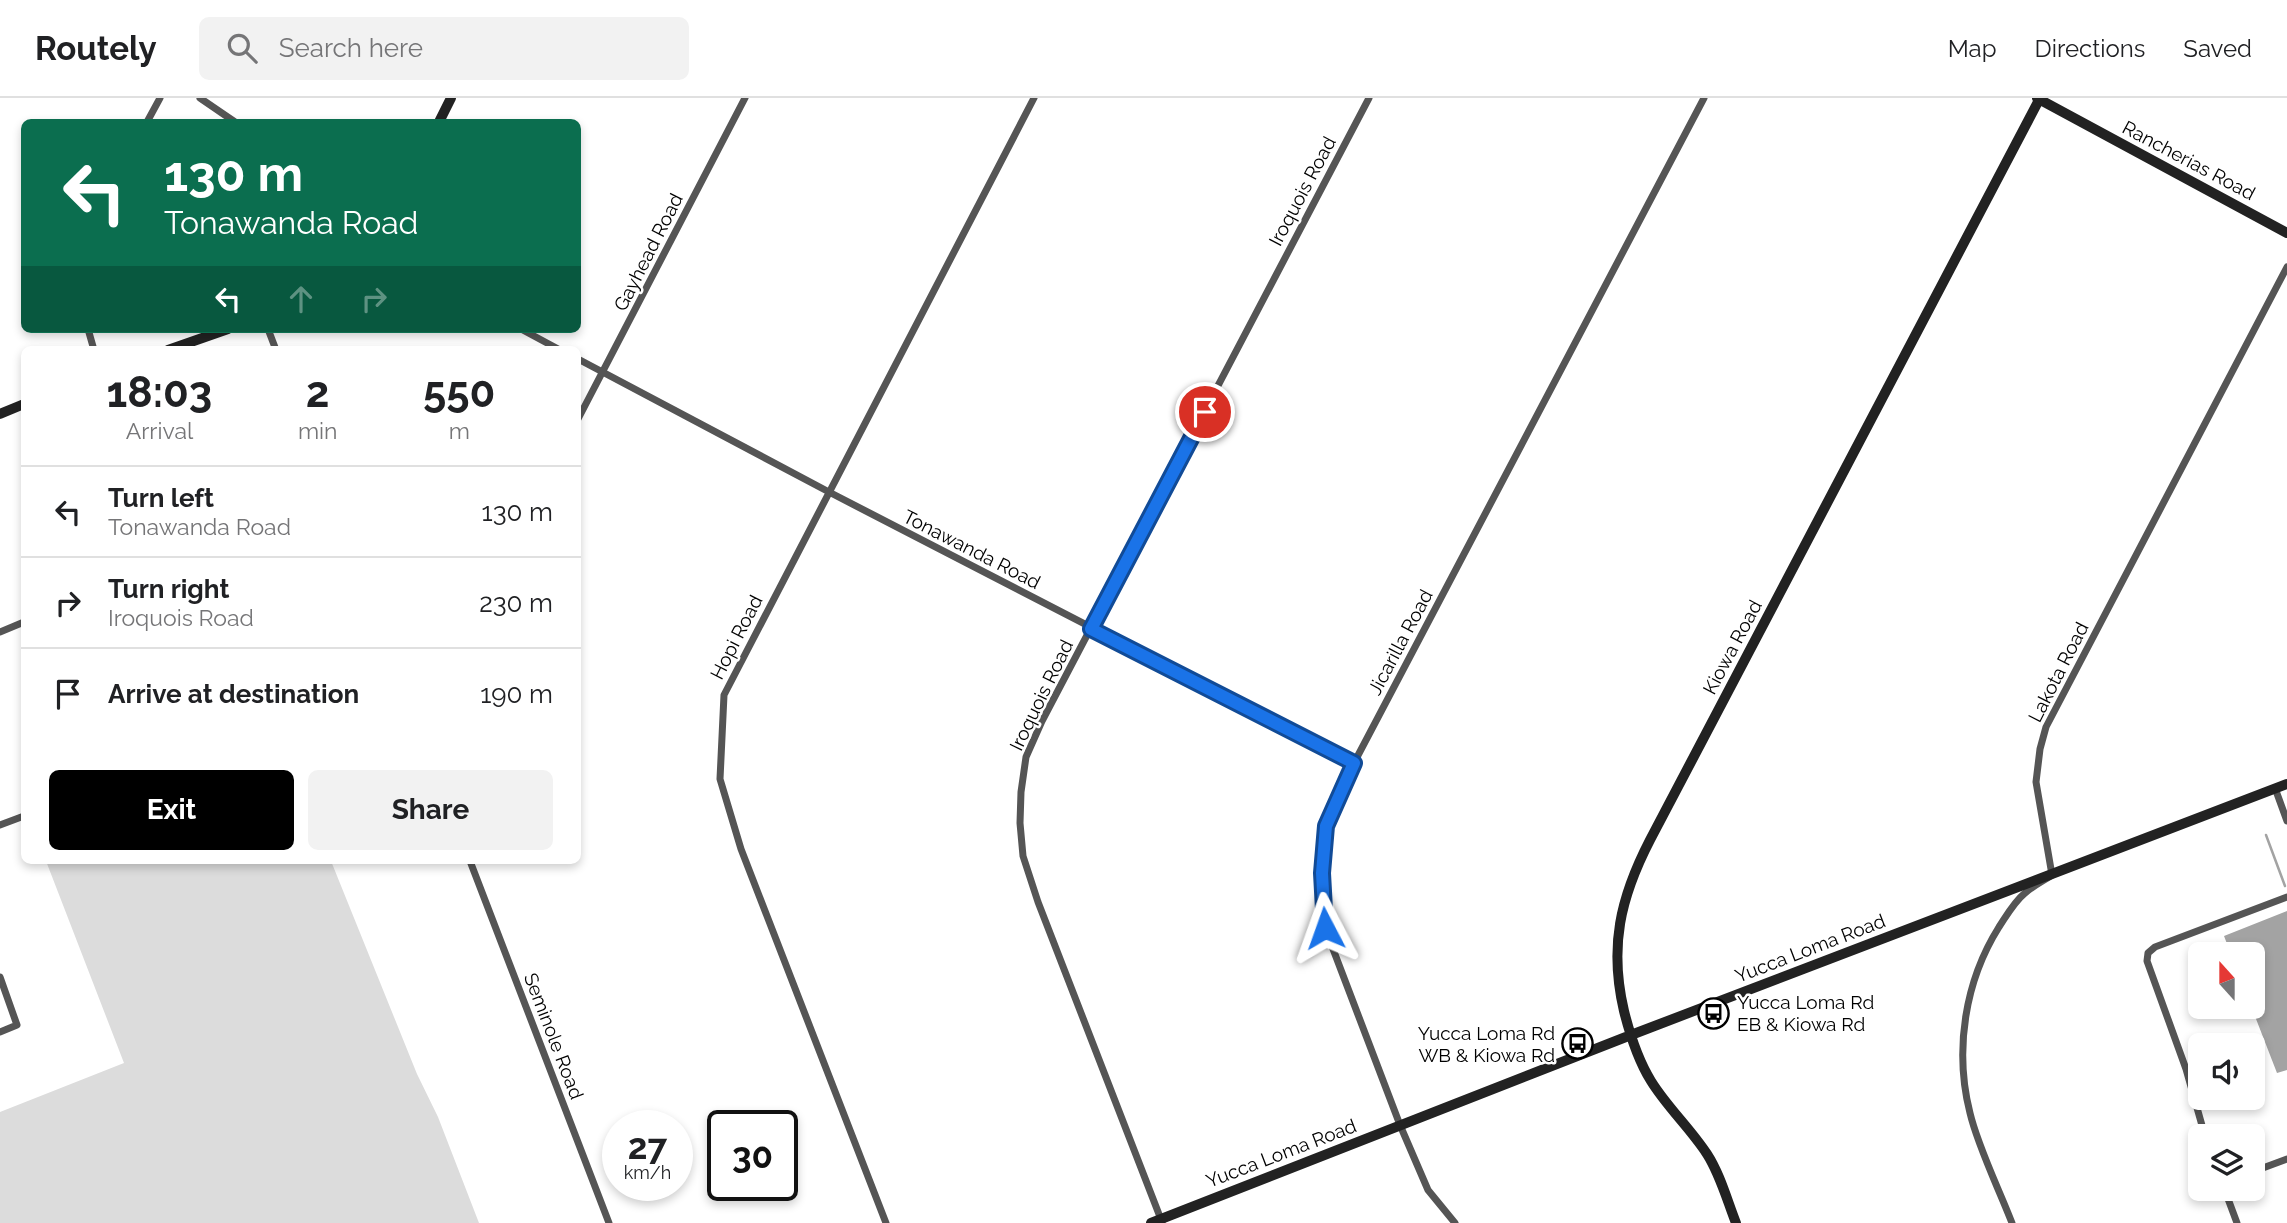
<!DOCTYPE html>
<html lang="en">
<head>
<meta charset="utf-8">
<style>
  body { margin:0; font-family:Raleway,sans-serif; background:#f2f2f2; color:#202124; height:100vh; display:flex; flex-direction:column; font-size:26px; white-space:nowrap }
  * { box-sizing:border-box; margin:0 }
  p { font-size:23px; color:#757577 }
  .icon { flex:none; width:38px; height:38px; fill:none; stroke:currentColor; stroke-width:2; stroke-linecap:round; stroke-linejoin:round }
  .map { position:relative; flex:1; overflow:hidden }
  .sheet { position:absolute; left:21px; top:248px; width:560px; height:518px; display:flex; flex-direction:column; background:#fff; border-radius:10px; box-shadow:0 4px 10px #0003 }
  .sheet>* { flex:none }
  .guide { position:absolute; left:21px; top:21px; width:560px; height:214px; border-radius:10px; box-shadow:0 4px 10px #0003; background:#0b6e4f; color:#fff; overflow:hidden }
  .needle { width:46px; rotate:339deg }
  .buttons { position:absolute; left:2188px; top:844px; display:grid; gap:14px }
  .buttons a { display:grid; place-items:center; width:77px; height:77px; border-radius:10px; background:#fff; box-shadow:0 4px 10px #0003; font-size:35px }
  .speed { position:absolute; left:602px; top:1012px; display:flex; gap:14px; font-size:35px; font-weight:700; text-align:center }
  .speed>* { display:grid; place-content:center; width:91px; height:91px; border-radius:50%; background:#fff; box-shadow:0 4px 10px #0003; line-height:1 }
  .speed small { font-size:18px; font-weight:400 }
  .speed .limit { border:4px solid #111; border-radius:10px; background:#fff; color:#111 }
  .pin { position:absolute; display:grid; place-items:center; width:60px; height:60px; color:#fff; margin:-30px; border:4px solid #fff; border-radius:50%; box-shadow:0 2px 7px #0007 }
  .me { position:absolute; width:77px; margin:-38px; rotate:356deg; stroke-linejoin:round; filter:drop-shadow(0 0 5px #0008) }
  .turn { display:flex; align-items:center; gap:24px; height:147px; padding:0 28px; font-size:32px }
  .turn .icon { width:91px; height:91px; stroke-width:2.5 }
  .turn b { display:block; font-size:49px; line-height:60px }
  .lanes { display:flex; align-items:center; height:66px; padding:0 28px; background:#0003; justify-content:center; gap:35px; direction:ltr }
  .lanes .off { opacity:.35 }
  .eta { display:flex; justify-content:space-evenly; align-items:center; height:119px; text-align:center }
  .eta b { font-size:42px; font-weight:700; line-height:49px }
  .primary-button { display:flex; gap:14px; margin-top:auto; padding:14px 28px }
  .primary-button a { flex:1; height:80px; border-radius:10px; background:#000; color:#fff; font-size:28px; font-weight:700; line-height:80px; text-align:center }
  .primary-button a+a { background:#f2f2f2; color:#202124 }
  ul { padding:0; list-style:none }
  li { display:flex; align-items:center; gap:21px; height:91px; padding:0 28px; border-top:2px solid #e0e0e0 }
  li div { flex:1 }
  li b { display:block; font-size:26px }
  li em { font-style:normal }
  header { display:flex; align-items:center; gap:42px; box-sizing:border-box; height:98px; padding:0 35px; background:#fff; border-bottom:2px solid #e0e0e0 }
  header strong { font-size:33px }
  nav { display:flex; gap:38px; margin-inline-start:auto; font-size:24px }
  .search { width:490px; height:63px; background:#f2f2f2; display:flex; align-items:center; gap:18px; box-sizing:border-box; padding:0 24px; border-radius:10px; color:#757577; font-size:26px }
  .map>svg:first-child { display:block }
  .green { fill:#dcdcdc }
  .water { fill:#a3a3a3 }
  .lines { fill:none; stroke-linecap:round; stroke-linejoin:round }
  .stream { stroke:#a3a3a3; stroke-width:2.5 }
  .street { stroke:#555; stroke-width:7 }
  .secondary { stroke:#222; stroke-width:10 }
  .route-casing { stroke:#114b97; stroke-width:18 }
  .route { stroke:#1a73e8; stroke-width:12 }
  .labels { text-anchor:middle; dominant-baseline:central; stroke-width:5; stroke-linejoin:round; paint-order:stroke }
  .street-label { font-size:19px; fill:#000; stroke:#fff }
  .poi-label { font-size:19px; fill:#000; stroke:#fff; text-anchor:start }
</style>
</head>
<body>
<header>
<strong>Routely</strong>
<div class="search"><svg class="icon" aria-label="search" viewBox="0 0 24 24"><circle cx="10" cy="10" r="6"/><path d="M15 15l6 6"/></svg>Search here</div>
<nav><a>Map</a><a>Directions</a><a>Saved</a></nav>
</header>
<div class="map">
<svg width="2287" height="1125" viewBox="0 0 2287 1125">
  <rect width="100%" height="100%" fill="#fff"/>
  <!-- green -->
  <path class="green" d="M 46,763 L 331,763 L 417,976 L 438,1019 L 479,1125 L 0,1125 L 0,1014 L 124,965 Z"/>
  <!-- water -->
  <path class="water" d="M 2287,813 L 2287,972 L 2277,975 L 2251,908 L 2252,856 L 2231,856 L 2224,838 Z"/>
  <g class="lines">
    <!-- stream -->
    <path class="stream" d="M 2266,737 L 2285,788"/>
    <!-- street -->
    <path class="street" d="M 200,0 L 235,24
      M 147,24 L 160,0
      M 88,231 L 94,252
      M 268,231 L 276,252
      M 521,231 L 560,252
      M 578,261 L 829,394 L 1354,665
      M 578,321 L 745,0
      M 0,534 L 24,524
      M 2275,690 L 2287,723
      M 0,727 L 24,718
      M 470,763 L 609,1125
      M 0,879 L 17,927 L 0,934
      M 2205,1038 L 2186,971 L 2147,863 L 2148,855 L 2155,849 L 2287,799
      M 2252,1074 L 2287,1061
      M 2224,1090 L 2237,1125
      M 1162,1124 L 1038,804 L 1023,758 L 1020,725 L 1021,694 L 1026,659 L 1042,623 L 1369,0
      M 886,1125 L 741,751 L 720,681 L 724,597 L 1034,0
      M 1455,1125 L 1428,1092 L 1400,1027 L 1325,830 L 1322,775 L 1326,728 L 1354,665 L 1704,0
      M 2012,1125 C 1999,1091 1978,1049 1970,1015 C 1954,952 1965,883 1999,829 C 2007,817 2014,804 2025,795 C 2033,788 2043,783 2052,777 L 2036,684 L 2040,651 L 2046,629 L 2287,169"/>
    <!-- secondary -->
    <path class="secondary" d="M 2037,0 L 2287,135
      M 439,24 L 451,0
      M 168,252 L 228,231
      M 0,316 L 24,306
      M 1151,1125 L 1631,937 L 2287,686
      M 1736,1125 C 1727,1102 1720,1076 1707,1056 C 1690,1030 1667,1009 1651,983 C 1638,962 1630,937 1624,913 C 1609,849 1620,800 1650,742 L 2040,0"/>
  </g>
  <g class="lines">
    <defs>
      <path id="route" d="M 1205,314 L 1091,531 L 1354,665 L 1326,728 L 1322,775 L 1325,830"/>
    </defs>
    <!-- route casing -->
    <use href="#route" class="route-casing"/>
    <!-- route -->
    <use href="#route" class="route"/>
  </g>
  <!-- icons -->
  <defs>
    <symbol id="bus-ring" viewBox="-11 -11 22 22"><circle r="9.5" fill="#fff" stroke="#000" stroke-width="1.5"/><path d="M-5-6H5V4H4V6H2V4H-2V6H-4V4H-5ZM-3.5-4V0h7V-4ZM-3.5 1.2v1.5H-2V1.2ZM2 1.2v1.5H3.5V1.2Z" fill="#000"/></symbol>
  </defs>
  <g fill-rule="evenodd">
    <use href="#bus-ring" x="1696" y="898" width="35" height="35"/>
    <use href="#bus-ring" x="1560" y="928" width="35" height="35"/>
  </g>
  <g class="labels">
    <!-- street labels -->
    <g class="street-label">
      <text transform="translate(2189 62) rotate(28)">Rancherias Road</text>
      <text transform="translate(1302 93) rotate(-62)">Iroquois Road</text>
      <text transform="translate(648 154) rotate(-63)">Gayhead Road</text>
      <text transform="translate(972 451) rotate(27)">Tonawanda Road</text>
      <text transform="translate(736 539) rotate(-63)">Hopi Road</text>
      <text transform="translate(1400 544) rotate(-62)">Jicarilla Road</text>
      <text transform="translate(1732 549) rotate(-62)">Kiowa Road</text>
      <text transform="translate(2058 574) rotate(-63)">Lakota Road</text>
      <text transform="translate(1041 597) rotate(-64)">Iroquois Road</text>
      <text transform="translate(1810 850) rotate(-21)">Yucca Loma Road</text>
      <text transform="translate(554 938) rotate(69)">Seminole Road</text>
      <text transform="translate(1281 1055) rotate(-21)">Yucca Loma Road</text>
    </g>
    <!-- poi labels -->
    <g class="poi-label">
      <text x="1737" y="904">Yucca Loma Rd<tspan x="1737" dy="22">EB &amp; Kiowa Rd</tspan></text>
      <text x="1555" y="935" text-anchor="end">Yucca Loma Rd<tspan x="1555" dy="22">WB &amp; Kiowa Rd</tspan></text>
    </g>
  </g>
</svg>
<div class="buttons">
<a><svg class="needle" viewBox="-14 -14 28 28"><path d="M0-13l5 13h-10z" fill="#e53935"/><path d="M0 13l5-13h-10z" fill="#757577"/></svg></a>
<a><svg class="icon" aria-label="sound" viewBox="0 0 24 24"><path d="M4 9h4l5-4v14l-5-4H4zM17 9q2 3 0 6"/></svg></a>
<a><svg class="icon" aria-label="layers" viewBox="0 0 24 24"><path d="M12 4l9 5-9 5-9-5zM3 14l9 5 9-5"/></svg></a>
</div>
<div class="speed"><div>27<small>km/h</small></div><div class="limit">30</div></div>
<div class="pin" style="left:1205px;top:314px;background:#d93025"><svg class="icon" aria-label="arrive" viewBox="0 0 24 24"><path d="M6 21V4h12l-3 4 3 4H6"/></svg></div>
<svg class="me" style="left:1325px;top:830px" viewBox="-20 -20 40 40"><path d="M0-17L14 15 0 8-14 15z" fill="#1a73e8" stroke="#fff" stroke-width="4"/></svg>
<div class="guide">
<div class="turn"><svg class="icon" aria-label="left" viewBox="0 0 24 24"><path d="M17 20v-9H6M10 6l-5 5 5 5"/></svg><div><b>130 m</b>Tonawanda Road</div></div>
<div class="lanes"><svg class="icon" aria-label="left" viewBox="0 0 24 24"><path d="M17 20v-9H6M10 6l-5 5 5 5"/></svg><svg class="icon off" aria-label="ahead" viewBox="0 0 24 24"><path d="M12 20V5M6 11l6-6 6 6"/></svg><svg class="icon off" aria-label="right" viewBox="0 0 24 24"><path d="M7 20v-9h11M14 6l5 5-5 5"/></svg></div>
</div>
<section class="sheet">
<div class="eta">
<div><b>18:03</b><p>Arrival</p></div>
<div><b>2</b><p>min</p></div>
<div><b>550</b><p>m</p></div>
</div>
<ul>
<li><svg class="icon" aria-label="left" viewBox="0 0 24 24"><path d="M17 20v-9H6M10 6l-5 5 5 5"/></svg><div><b>Turn left</b><p>Tonawanda Road</p></div><em>130 m</em></li>
<li><svg class="icon" aria-label="right" viewBox="0 0 24 24"><path d="M7 20v-9h11M14 6l5 5-5 5"/></svg><div><b>Turn right</b><p>Iroquois Road</p></div><em>230 m</em></li>
<li><svg class="icon" aria-label="arrive" viewBox="0 0 24 24"><path d="M6 21V4h12l-3 4 3 4H6"/></svg><div><b>Arrive at destination</b></div><em>190 m</em></li>
</ul>
<div class="primary-button"><a>Exit</a><a>Share</a></div>
</section>
</div>
</body>
</html>
